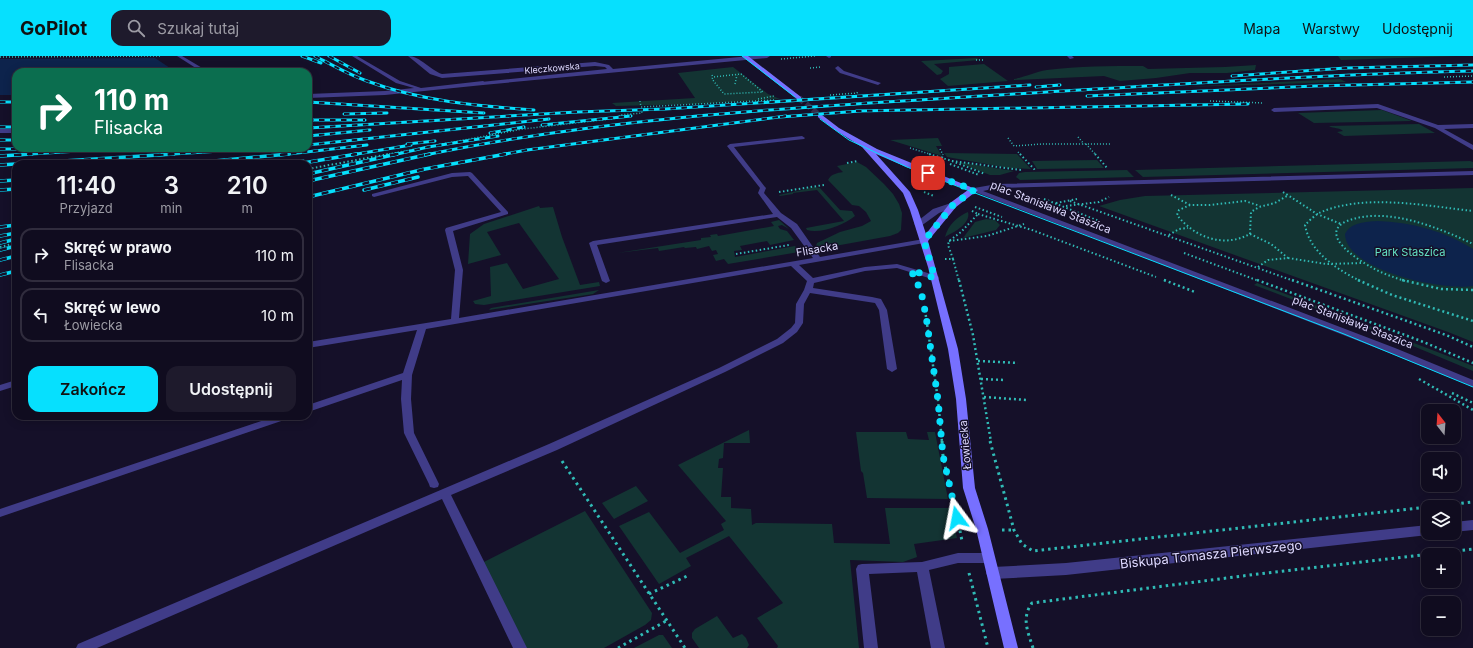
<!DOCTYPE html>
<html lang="pl">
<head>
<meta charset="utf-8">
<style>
  body { margin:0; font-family:Inter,sans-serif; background:#1e1a2c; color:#f1f3f6; height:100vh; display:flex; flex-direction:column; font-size:15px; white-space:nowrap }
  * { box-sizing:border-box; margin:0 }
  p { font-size:13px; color:#9c9ba4 }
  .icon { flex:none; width:22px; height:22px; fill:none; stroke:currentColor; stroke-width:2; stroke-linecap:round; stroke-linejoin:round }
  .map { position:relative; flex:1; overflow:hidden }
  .details { position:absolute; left:12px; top:104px; width:300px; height:260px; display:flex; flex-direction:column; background:#100c1f; border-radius:12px; box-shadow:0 2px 10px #0003,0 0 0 1px #302c3d }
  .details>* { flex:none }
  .top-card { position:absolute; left:12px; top:12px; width:300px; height:84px; border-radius:12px; box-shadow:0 2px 10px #0003,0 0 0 1px #302c3d; background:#0b6e4f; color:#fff; overflow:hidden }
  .needle { width:26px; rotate:343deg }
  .buttons { position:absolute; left:1421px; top:348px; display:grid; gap:8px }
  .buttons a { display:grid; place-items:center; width:40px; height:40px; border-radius:8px; background:#100c1f; box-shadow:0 2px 10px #0003,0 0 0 1px #302c3d; font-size:20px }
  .pin { position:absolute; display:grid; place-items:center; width:34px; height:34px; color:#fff; margin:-17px; border-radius:8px; box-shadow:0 2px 6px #0006 }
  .me { position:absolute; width:44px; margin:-22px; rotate:347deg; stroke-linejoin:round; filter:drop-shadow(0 0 3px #0008) }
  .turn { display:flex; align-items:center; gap:14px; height:84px; padding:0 16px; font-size:18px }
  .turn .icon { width:52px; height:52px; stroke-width:2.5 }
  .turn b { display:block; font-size:28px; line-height:34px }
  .eta { display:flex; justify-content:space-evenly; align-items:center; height:68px; text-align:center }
  .eta b { font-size:24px; font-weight:600; line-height:28px }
  .cta { display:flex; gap:8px; margin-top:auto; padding:8px 16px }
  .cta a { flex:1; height:46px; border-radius:12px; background:#06e0fe; color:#111; font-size:16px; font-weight:600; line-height:46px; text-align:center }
  .cta a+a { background:#1e1a2c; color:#f1f3f6 }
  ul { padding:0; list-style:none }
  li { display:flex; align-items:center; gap:12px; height:54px; margin:0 8px 6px; padding:0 8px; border:2px solid #302c3d; border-radius:12px }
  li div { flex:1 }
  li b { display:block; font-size:15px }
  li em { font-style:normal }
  header { display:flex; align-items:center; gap:24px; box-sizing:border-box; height:56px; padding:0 20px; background:#06e0fe; color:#111 }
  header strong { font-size:19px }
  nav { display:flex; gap:22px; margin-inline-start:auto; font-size:14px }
  .search { width:280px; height:36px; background:#1e1a2c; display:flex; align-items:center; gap:10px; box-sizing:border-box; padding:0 14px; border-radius:12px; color:#9c9ba4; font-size:15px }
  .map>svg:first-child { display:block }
  .green { fill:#133433 }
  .water { fill:#0d234c }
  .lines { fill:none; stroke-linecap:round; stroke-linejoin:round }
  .secondary-tunnel { stroke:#332e49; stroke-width:6; stroke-dasharray:6 3; stroke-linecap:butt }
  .path-far3 { stroke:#30bbb6; stroke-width:1.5; stroke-dasharray:1 2; stroke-linecap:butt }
  .path-far2 { stroke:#30bbb6; stroke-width:2; stroke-dasharray:1.5 2.5; stroke-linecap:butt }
  .path-far1 { stroke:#30bbb6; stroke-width:2.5; stroke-dasharray:2 3; stroke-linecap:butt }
  .path { stroke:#30bbb6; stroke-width:3; stroke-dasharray:2.5 4; stroke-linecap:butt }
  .service { fill:#403c88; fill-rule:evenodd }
  .minor { fill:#403c88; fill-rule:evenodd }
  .tertiary { fill:#403c88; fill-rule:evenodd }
  .secondary { fill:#7770ff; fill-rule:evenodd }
  .tram { stroke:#06e0fe; stroke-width:1 }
  .rail-far1-casing { stroke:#06e0fe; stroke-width:3 }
  .rail-casing { stroke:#06e0fe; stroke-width:3.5 }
  .rail-far1 { stroke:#151029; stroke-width:2; stroke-dasharray:5.5; stroke-linecap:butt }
  .rail { stroke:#151029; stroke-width:2.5; stroke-dasharray:7; stroke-linecap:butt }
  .route { stroke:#06e0fe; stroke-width:7; stroke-dasharray:0 12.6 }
  .labels { text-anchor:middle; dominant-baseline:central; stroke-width:3; stroke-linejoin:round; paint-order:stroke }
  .far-street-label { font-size:9px; fill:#ded9ff; stroke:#151029 }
  .street-label { font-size:11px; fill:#ded9ff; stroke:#151029 }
  .park-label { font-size:11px; fill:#64e0c4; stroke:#151029 }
  .near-street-label { font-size:13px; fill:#ded9ff; stroke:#151029 }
</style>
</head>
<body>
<header>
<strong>GoPilot</strong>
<div class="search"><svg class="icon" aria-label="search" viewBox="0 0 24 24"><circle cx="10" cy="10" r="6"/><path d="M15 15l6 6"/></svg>Szukaj tutaj</div>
<nav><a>Mapa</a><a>Warstwy</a><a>Udostępnij</a></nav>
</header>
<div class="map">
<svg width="1473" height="592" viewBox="0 0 1473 592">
  <rect width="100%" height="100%" fill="#151029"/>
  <!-- green -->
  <path class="green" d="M 1338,0 L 1457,0 L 1341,4 Z
    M 977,2 L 979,4 L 934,8 L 943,15 L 941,18 L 937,19 L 921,5 Z
    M 984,8 L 1008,25 L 948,30 L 940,23 L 949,18 L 949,11 Z
    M 1256,9 L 1255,14 L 1227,17 L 1190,17 L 1156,22 L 1120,25 L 1104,20 L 1014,24 L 1014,23 C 1025,21 1035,16 1047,14 C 1078,10 1111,10 1143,10 L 1148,13 L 1225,11 Z
    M 733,11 L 768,38 L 780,43 L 699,48 L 616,50 L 612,47 L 695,42 L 678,17 Z
    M 1340,23 L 1346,26 L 1182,31 Z
    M 1382,54 L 1412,65 L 1314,67 L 1298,57 Z
    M 1419,68 L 1435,77 L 1344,80 L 1337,76 L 1343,75 C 1339,71 1334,73 1329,70 Z
    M 938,82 L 942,90 L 936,90 L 942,100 L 890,84 Z
    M 944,97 L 1017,98 L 1031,113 L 1009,112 L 947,101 Z
    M 1097,104 L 1104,112 L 1037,113 L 1032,105 Z
    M 1470,105 L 1473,106 L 1473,112 L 1143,121 L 1135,114 Z
    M 857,106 L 866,111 L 884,128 L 893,138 L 899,148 L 902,157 L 901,174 L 898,177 L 890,180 L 824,192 L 823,194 L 816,190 L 817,187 L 840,176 L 862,170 L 871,165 L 866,156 L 859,150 L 852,149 L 828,124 C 831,118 837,117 843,116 L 837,110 Z
    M 957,106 L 1014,115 L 1000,119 L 990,119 Z
    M 1127,114 L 1134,121 L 1020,124 L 1016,121 L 1019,117 L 1025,116 Z
    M 815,131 L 820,132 L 840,154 L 852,155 L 855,160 C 844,169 821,178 807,174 L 806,172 L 844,165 L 817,134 L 793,137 L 793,138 L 780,140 L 779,139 Z
    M 1473,132 L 1473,286 L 1448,276 L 1099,150 L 1120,144 L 1145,140 Z
    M 539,150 L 540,152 L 553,151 L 562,181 L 580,229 L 599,226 L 600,230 L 484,249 L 475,248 L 473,245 L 491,240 L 490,211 L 507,207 L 523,233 L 559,223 L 519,167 L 487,176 L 501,199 L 468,208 L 470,178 L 484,168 Z
    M 968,156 C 971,168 954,176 945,181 C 948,169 958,160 968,156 Z
    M 986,163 L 995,164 L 1000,169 L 996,174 L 963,182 L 975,166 Z
    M 779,164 L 789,173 L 782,169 L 778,170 L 780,173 L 787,175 L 794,184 L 770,189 L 767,185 L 740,190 L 742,194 L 734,195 L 735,201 L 795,190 L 799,196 L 728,208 L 724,203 L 716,205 L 713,199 L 718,198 L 716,194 L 712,195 L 709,190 L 697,193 L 696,191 L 685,192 L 684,191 L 659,195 L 658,192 L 617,197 L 701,184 L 701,182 L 711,181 L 710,179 L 717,178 L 718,180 L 774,170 L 771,166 Z
    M 1257,227 L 1453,302 L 1473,310 L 1473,315 L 1401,285 L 1254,229 Z
    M 599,234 L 593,238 L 489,254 L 491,252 Z
    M 749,374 L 750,387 L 724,387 L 723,402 L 719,403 L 718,412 L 723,412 L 721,441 L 731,441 L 731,452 L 751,453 L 752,469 L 756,467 L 832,468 L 834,487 L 890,488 L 885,452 L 950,452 L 957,482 L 914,488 L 917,501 L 903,506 L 850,504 L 859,592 L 777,592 L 778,590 L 757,562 L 783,547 L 729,480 L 686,502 L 691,510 L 659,528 L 619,470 L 649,456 L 680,497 L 724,474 L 721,468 L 726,465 L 678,409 Z
    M 856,376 L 906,376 L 908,383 L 929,384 L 927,376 L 935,376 L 948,443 L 867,442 L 863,417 L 861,415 Z
    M 636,430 L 648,445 L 614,463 L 602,447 Z
    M 585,455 L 652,557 L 651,564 L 645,569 L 604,592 L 517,592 L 476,510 Z
    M 717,560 L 733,582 L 742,578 L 746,582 L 749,589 L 747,592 L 699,592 L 692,582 L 692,577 L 695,573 Z
    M 659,579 L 663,579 L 672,592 L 634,592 Z"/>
  <!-- water -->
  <path class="water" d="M 155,2 L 176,16 L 16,16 L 16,39 L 0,39 L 0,3 Z
    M 1377,165 C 1411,166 1445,175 1473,193 L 1473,230 C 1444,235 1346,215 1345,178 C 1351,166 1366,166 1377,165 Z"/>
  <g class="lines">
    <!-- secondary-tunnel -->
    <path class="secondary-tunnel" d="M 799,42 L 820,60"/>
    <!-- path-far3 -->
    <path class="path-far3" d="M 0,1 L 160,0
      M 781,3 L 815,0
      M 976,4 L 983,4
      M 810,12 L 821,11
      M 741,18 L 763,36 L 724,38 L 712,23 L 713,21 Z
      M 712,19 L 713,21
      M 1444,21 L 1473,20
      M 735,28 L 737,19
      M 830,39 L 857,37 L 858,35
      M 640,45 L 641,51
      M 1210,45 L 1263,47
      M 758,46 L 758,43 L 774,40
      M 1078,81 L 1084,88
      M 1008,82 L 1014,90 L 1042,88 L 1110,88
      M 1086,88 L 1096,99
      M 910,92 L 933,99
      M 940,93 L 943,99
      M 1018,96 L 1021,99
      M 383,99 L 523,73 L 618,62 L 620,59 L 642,57 L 641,51 L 775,44"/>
    <!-- path-far2 -->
    <path class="path-far2" d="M 929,98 L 952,105 L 1021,114
      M 1020,98 L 1035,114
      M 1095,98 L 1108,113
      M 942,102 L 943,98
      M 952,105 L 985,118
      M 847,107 L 858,105
      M 950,108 L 979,119
      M 308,113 L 389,98
      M 779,136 L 824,129
      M 924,136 L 934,140
      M 1283,136 L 1317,158 L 1341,168
      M 1171,139 L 1190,149
      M 1044,143 L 1099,165
      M 1070,145 L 1294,225
      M 1056,147 L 1077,143
      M 1066,150 L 1099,146 L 1109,141
      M 975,151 L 1002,161
      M 978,158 L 1032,174 L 1156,221
      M 1250,178 L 1251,156 L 1259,151 L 1275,147 L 1287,140
      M 1169,179 L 1179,173 L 1188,172
      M 949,185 L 987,180 L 1024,168
      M 0,191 L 16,187
      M 1184,197 L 1259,225
      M 736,198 L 789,189
      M 1288,202 L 1326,208 L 1363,207
      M 945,203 L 953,203 L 948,189 L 949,185 L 961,176 L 978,158 L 970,154
      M 953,203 L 959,225
      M 1258,211 L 1268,204 L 1288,202 L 1271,188 L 1250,178 C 1224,192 1195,182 1177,159 L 1179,154 L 1190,149 L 1210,149 L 1245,145 L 1260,150
      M 1164,224 L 1167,225
      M 1360,225 C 1337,213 1310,197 1305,169 C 1309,165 1314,160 1319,157 C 1363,137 1427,150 1473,155
      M 1405,225 C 1393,221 1381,217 1371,211 C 1358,204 1317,178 1347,165 C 1385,150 1438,171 1473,188"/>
    <!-- path-far1 -->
    <path class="path-far1" d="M 959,224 L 973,279 L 991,386
      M 1164,224 L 1195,236
      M 1257,224 L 1421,285 L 1473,307
      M 1292,224 L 1446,279 L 1473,291
      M 1358,224 L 1392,239 L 1473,265
      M 1402,224 L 1441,233 L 1473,234
      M 925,254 L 938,344 L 942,386
      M 978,305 L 1018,307
      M 981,323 L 1005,324
      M 1419,323 L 1473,354
      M 1452,337 L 1473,347
      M 984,341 L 1027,344"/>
    <!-- path -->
    <path class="path" d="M 942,385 L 943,400 L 949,427
      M 990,385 L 1014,474 L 1022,488 L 1033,495 L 1428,451
      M 562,405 L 685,592
      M 1455,416 L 1460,415
      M 955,449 L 962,485
      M 1429,451 L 1473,446
      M 1002,474 L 1014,474
      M 969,517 L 988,592
      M 649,538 L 687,520
      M 618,592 L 666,565
      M 1033,592 C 1028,576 1021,562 1032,547 L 1258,518 L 1473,493"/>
    <!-- service -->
    <path class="service" d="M 177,0 L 182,0 L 209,16 L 202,16 Z
      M 352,0 L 357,0 L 400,25 L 421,32 L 483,25 L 486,27 L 483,29 L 385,39 L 308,42 L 308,38 L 385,35 L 414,32 L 396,27 Z
      M 826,0 L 831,0 L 831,1 L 829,2 Z
      M 1067,0 L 1072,0 L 1074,2 L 1070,3 Z
      M 838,10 L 844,15 L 881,27 L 878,29 L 840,17 L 835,12 Z
      M 1378,48 L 1438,69 L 1473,68 L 1473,72 L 1444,73 L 1473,89 L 1473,94 L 1435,72 L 1377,52 L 1274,56 L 1271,54 L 1274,52 Z
      M 0,73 L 16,73 L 16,77 L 0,77 Z
      M 802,80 L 805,82 L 804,83 L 734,91 L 765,131 L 766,132 L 764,137 L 781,157 L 797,168 L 820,201 L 924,183 L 928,185 L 924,187 L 799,209 L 813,222 L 865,211 L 897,208 L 938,220 L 939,222 L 938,224 L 935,224 L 897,212 L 865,215 L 814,227 L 813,232 L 872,241 L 881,243 L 887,254 L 897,313 L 892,316 L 887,313 L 879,254 L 875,247 L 810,237 L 804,248 L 803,267 L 797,276 L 783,287 L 725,316 L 557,394 L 451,439 L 527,592 L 513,592 L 442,443 L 97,592 L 76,592 L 78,588 L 549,388 L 719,312 L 777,283 L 791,272 L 795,267 L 796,248 L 804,234 L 807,225 L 791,210 L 426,273 L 412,319 L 411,343 L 414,377 L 439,428 L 438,431 L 434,432 L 430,431 L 429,428 L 404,377 L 401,343 L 402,324 L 308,356 L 308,349 L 403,317 L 417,274 L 308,292 L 308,286 L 451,263 L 455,214 L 445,174 L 446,172 L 501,156 L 468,120 L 452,121 L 374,141 L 372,140 L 372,138 L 452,117 L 470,116 L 472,117 L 508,156 L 508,158 L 453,175 L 463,214 L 459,262 L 813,202 L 791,172 L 777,161 L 597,189 L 610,225 L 606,227 L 602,225 L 589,187 L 593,185 L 773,158 L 758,137 L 760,132 L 727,90 L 730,88 Z
      M 16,324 L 16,330 L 0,335 L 0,329 Z
      M 276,360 L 292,360 L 290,362 L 0,461 L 0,453 Z
      M 958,497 L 989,497 L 993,499 L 995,502 L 993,505 L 989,507 L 958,507 L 929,514 L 945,592 L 931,592 L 917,516 L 869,518 L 878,592 L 864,592 L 856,513 L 858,509 L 862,508 L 922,506 Z"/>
    <!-- minor -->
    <path class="minor" d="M 408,0 C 420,0 430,14 442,18 L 595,6 L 609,9 L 613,13 L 750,0 L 770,0 L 767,2 L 483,29 L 480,27 L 481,26 L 607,13 L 605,11 L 595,10 L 442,22 L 430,18 Z
      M 1473,464 L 1473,474 L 1454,476 L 1454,466 Z
      M 1428,469 L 1428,477 L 1433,477 L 1428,479 L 1066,519 L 993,523 L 988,521 L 986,517 L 988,513 L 993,511 L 1066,507 Z"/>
    <!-- tertiary -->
    <path class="tertiary" d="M 1473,115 L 1473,119 L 997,132 L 983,135 L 1395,292 L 1473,324 L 1473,331 L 1387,296 L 970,134 L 974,132 L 997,128 Z
      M 954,146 L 957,146 L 957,150 L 939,157 L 921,170 L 918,170 L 914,168 L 933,153 Z"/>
    <!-- secondary -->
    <path class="secondary" d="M 742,0 L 748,0 L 801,41 L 801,43 L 797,43 Z
      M 818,59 L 822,59 L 839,72 L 877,93 L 978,134 L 956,151 L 928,185 L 958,293 L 966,343 L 975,432 L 988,473 L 1018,592 L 1004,592 L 976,473 L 963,432 L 956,343 L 948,293 L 928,211 L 910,154 L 903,137 L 862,91 L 835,74 L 818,61 ZM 876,98 L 911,113 L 968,134 L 950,147 L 926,178 L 918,154 L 910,136 Z"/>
    <!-- tram -->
    <path class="tram" d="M 742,0 L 795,41
      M 820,63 L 849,84 L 907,111 L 1344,278 L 1473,331"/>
    <defs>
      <path id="rail-far1" d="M 302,0 L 321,7
        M 315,0 C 332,9 349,19 367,25 C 420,45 477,50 534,54
        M 329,0 L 360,17
        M 1232,20 L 1346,12 L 1473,9
        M 1036,31 L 1060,29
        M 1087,40 L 1315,30 L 1473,26
        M 0,46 L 16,46
        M 308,46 L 484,57
        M 856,55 L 1248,48
        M 344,58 L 387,57
        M 780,61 L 860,55
        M 308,64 L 365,64
        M 542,69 L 631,60
        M 0,71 L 16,71
        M 308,72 L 577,56 L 665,53 L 1030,29
        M 490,77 L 524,71
        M 308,80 L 370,74
        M 0,84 L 16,84
        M 407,88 L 435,85
        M 308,89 L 549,63
        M 0,93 L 21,93
        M 262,94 L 284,92
        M 16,99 L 125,92
        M 158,99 L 268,92
        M 280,99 L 367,89
        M 351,99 L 411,89
        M 393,99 L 428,91 L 498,80
        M 425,99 C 604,62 785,52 966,41 C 1135,31 1304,19 1473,15
        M 500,99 L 527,94 L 786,60"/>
      <path id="rail" d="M 0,100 L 32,98
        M 183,108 L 289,98
        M 275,108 L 303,105
        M 297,108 L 357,98
        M 0,109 L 174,98
        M 308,118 L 397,98
        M 0,125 L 16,124
        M 308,125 L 430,98
        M 0,134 L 16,133
        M 364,134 L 418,121
        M 308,141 L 425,113 L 506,98
        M 0,171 L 16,169
        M 0,180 L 16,177
        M 0,187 L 16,183
        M 0,194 L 16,190
        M 0,204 L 16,200
        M 0,219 L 16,215"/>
    </defs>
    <!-- rail-far1 casing -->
    <use href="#rail-far1" class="rail-far1-casing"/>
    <!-- rail casing -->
    <use href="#rail" class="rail-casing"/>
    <!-- rail-far1 -->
    <use href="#rail-far1" class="rail-far1"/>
    <!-- rail -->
    <use href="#rail" class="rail"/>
  </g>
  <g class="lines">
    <!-- route -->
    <path class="route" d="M 928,117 L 974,134 L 953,149 L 924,185 L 935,222 L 911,214 L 921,235 L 926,260 L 938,344 L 943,400 L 957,462"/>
  </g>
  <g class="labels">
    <!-- far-street labels -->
    <g class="far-street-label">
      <text transform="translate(552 12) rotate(-5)">Kleczkowska</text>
    </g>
    <!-- street labels -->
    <g class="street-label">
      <text transform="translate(1051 151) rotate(21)">plac Stanisława Staszica</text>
      <text transform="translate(817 193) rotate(-10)">Flisacka</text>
      <text transform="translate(1353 266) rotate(21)">plac Stanisława Staszica</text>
      <text transform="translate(965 389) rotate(-95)">Łowiecka</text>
    </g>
    <!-- park labels -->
    <g class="park-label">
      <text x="1410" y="196">Park Staszica</text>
    </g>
    <!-- near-street labels -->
    <g class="near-street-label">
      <text transform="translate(1211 498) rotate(-6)">Biskupa Tomasza Pierwszego</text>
    </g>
  </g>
</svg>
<div class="buttons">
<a><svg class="needle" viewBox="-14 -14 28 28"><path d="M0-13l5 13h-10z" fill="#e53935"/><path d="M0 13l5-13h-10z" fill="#9c9ba4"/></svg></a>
<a><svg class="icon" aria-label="sound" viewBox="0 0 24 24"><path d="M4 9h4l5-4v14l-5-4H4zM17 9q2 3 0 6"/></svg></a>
<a><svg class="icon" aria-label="layers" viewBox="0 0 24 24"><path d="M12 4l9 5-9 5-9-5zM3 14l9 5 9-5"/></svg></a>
<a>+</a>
<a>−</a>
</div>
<div class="pin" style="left:928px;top:117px;background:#d93025"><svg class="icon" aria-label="arrive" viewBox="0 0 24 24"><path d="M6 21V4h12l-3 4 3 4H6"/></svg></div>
<svg class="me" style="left:957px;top:462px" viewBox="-20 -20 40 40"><path d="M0-17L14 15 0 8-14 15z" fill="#06e0fe" stroke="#fff" stroke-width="4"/></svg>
<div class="top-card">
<div class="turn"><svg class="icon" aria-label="right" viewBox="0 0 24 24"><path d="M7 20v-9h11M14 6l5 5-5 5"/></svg><div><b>110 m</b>Flisacka</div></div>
</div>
<section class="details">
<div class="eta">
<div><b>11:40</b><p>Przyjazd</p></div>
<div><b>3</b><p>min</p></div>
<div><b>210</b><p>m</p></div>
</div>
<ul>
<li><svg class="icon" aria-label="right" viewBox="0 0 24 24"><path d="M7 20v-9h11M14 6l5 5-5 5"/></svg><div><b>Skręć w prawo</b><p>Flisacka</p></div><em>110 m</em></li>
<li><svg class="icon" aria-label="left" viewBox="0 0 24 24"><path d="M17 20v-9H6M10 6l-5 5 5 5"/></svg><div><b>Skręć w lewo</b><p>Łowiecka</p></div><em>10 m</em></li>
</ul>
<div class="cta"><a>Zakończ</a><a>Udostępnij</a></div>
</section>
</div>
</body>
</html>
